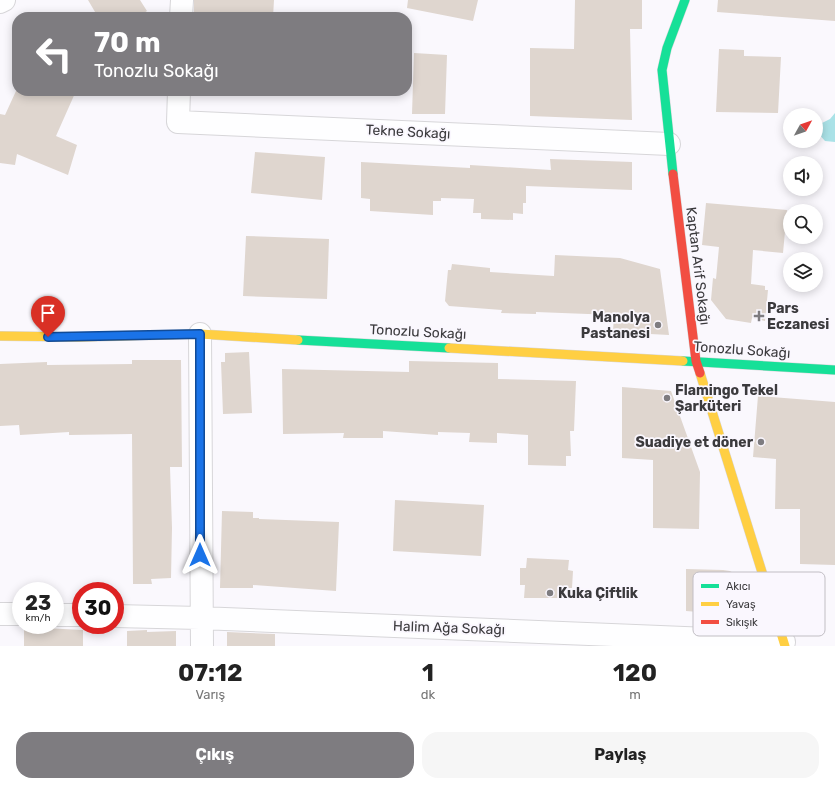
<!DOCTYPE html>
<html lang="tr">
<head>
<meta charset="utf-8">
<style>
  body { margin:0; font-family:Rubik,sans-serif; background:#f6f6f6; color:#222; height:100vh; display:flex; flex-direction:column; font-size:15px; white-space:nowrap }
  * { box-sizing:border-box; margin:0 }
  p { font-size:13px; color:#767676 }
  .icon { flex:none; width:22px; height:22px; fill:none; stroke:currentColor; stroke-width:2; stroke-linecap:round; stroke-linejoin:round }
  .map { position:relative; height:646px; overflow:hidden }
  .sheet { display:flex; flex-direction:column; background:#fff; flex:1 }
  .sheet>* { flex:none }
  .top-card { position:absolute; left:12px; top:12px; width:400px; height:84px; border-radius:16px; box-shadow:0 2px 10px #0003; background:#7e7c80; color:#fff; overflow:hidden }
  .needle { width:26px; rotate:50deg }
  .fabs { position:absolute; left:783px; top:108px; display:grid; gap:8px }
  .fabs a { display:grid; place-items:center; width:40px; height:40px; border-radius:50%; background:#fff; box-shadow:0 2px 10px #0003; font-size:20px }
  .speed { position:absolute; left:12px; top:582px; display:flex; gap:8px; font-size:20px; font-weight:700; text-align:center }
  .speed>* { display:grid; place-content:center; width:52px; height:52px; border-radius:50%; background:#fff; box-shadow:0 2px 10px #0003; line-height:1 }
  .speed small { font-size:10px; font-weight:400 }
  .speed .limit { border:6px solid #d22; background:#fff; color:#111 }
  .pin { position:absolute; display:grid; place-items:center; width:34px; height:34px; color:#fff; margin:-41px -17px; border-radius:50% 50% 50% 0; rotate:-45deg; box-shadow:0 0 4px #0007 }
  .pin .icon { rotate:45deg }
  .me { position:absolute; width:44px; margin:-22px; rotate:0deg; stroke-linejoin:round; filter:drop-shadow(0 0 3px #0008) }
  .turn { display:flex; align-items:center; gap:14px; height:84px; padding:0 16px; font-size:18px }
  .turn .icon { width:52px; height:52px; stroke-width:2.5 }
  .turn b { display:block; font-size:28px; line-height:34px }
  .eta { display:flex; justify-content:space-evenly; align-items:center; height:68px; text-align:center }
  .eta b { font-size:24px; font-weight:700; line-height:28px }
  .cta { display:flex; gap:8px; margin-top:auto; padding:8px 16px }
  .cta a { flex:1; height:46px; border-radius:16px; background:#7e7c80; color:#fff; font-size:16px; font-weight:700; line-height:46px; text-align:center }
  .cta a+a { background:#f6f6f6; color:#222 }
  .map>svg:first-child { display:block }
  .water { fill:#aae2e7 }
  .building { fill:#dfd6cf }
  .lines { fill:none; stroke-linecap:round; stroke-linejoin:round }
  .street-casing { stroke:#d7d6d9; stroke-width:24 }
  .fast-casing { stroke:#d7d6d9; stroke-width:10 }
  .slow-casing { stroke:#d7d6d9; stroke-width:10 }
  .jam-casing { stroke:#d7d6d9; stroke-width:10 }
  .street { stroke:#fefeff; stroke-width:22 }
  .fast { stroke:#16e098; stroke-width:9 }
  .slow { stroke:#ffcf43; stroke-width:9 }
  .jam { stroke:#f24e42; stroke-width:9 }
  .route-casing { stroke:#114b97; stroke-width:10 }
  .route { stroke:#1a73e8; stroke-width:7 }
  .poi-dot { fill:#7e7c80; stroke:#faf7fe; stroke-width:1.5 }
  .labels { text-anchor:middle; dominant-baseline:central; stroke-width:3.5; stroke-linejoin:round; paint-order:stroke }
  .street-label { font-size:14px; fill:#3b3a3d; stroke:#faf7fe }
  .poi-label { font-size:14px; font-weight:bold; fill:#3b3a3d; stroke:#faf7fe; text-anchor:start }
  .key { fill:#faf7fe; stroke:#c1bec4; stroke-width:1 }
  .key-label { font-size:11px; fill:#3b3a3d }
</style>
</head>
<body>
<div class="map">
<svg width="835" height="646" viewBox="0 0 835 646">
  <rect width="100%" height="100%" fill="#faf8fd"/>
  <!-- water -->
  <path class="water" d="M 835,113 L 835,142 L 825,141 L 818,133 L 818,125 L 830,119 Z"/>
  <!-- building -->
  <path class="building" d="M 88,0 L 140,0 L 147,11 L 138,17 L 98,17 Z
    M 194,0 L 274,0 L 273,17 L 240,15 L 240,17 L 223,17 L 194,14 Z
    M 408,0 L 478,0 L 473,21 L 407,8 Z
    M 575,0 L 642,0 L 642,29 L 630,29 L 632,120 L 530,116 L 530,48 L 574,49 Z
    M 718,0 L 835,0 L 835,21 L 717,12 Z
    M 719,49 L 744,50 L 744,56 L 781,57 L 778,113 L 716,112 Z
    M 414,53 L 447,55 L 445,114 L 412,114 Z
    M 16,91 L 76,91 L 56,136 L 77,145 L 68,175 L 17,154 L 15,165 L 0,163 L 0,114 L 5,115 Z
    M 255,152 L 325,157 L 322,200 L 251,193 Z
    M 550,159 L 632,162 L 632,190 L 526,186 L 526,203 L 523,203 L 523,214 L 513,213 L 513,220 L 481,219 L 481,213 L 473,213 L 474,199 L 441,198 L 441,201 L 433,201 L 433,215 L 370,211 L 370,199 L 361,198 L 361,162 L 470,168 L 470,165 L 551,170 Z
    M 706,203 L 787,210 L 783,253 L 753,250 L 751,284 L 765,286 L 765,290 L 768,290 L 765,321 L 752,318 L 751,323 L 726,319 L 711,300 L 713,278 L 716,279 L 719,247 L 702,245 Z
    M 246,236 L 329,239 L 327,299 L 243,296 Z
    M 555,255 L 620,258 L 660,269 L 669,335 L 613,332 L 614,315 L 536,312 L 536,314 L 501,313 L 502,310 L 449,306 L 445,301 L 448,270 L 451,270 L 452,264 L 490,268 L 490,272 L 554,276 Z
    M 249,352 L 252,413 L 223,414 L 221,362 L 225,362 L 225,353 Z
    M 132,360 L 181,360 L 182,467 L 170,467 L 172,528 L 171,578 L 151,579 L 152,584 L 133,584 L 132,434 L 69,435 L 69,432 L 20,435 L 19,425 L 0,426 L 0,364 L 47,362 L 47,365 L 132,364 Z
    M 409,361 L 498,363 L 498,379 L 576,381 L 574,431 L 570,431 L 571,456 L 566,456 L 566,466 L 528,465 L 528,435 L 497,433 L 497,443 L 469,442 L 470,433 L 438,432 L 438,435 L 383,431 L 383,438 L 343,438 L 344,433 L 283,434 L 282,369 L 409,372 Z
    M 622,387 L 671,391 L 700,472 L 699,529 L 653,528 L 653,460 L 622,458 Z
    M 758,396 L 835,402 L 835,565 L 800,564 L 800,509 L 775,509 L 776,459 L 753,457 Z
    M 395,500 L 484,505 L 481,556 L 393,551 Z
    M 222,511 L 253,512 L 253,518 L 259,518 L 259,519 L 339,522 L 336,591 L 253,585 L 253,588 L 220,588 Z
    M 527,558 L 569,560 L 568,570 L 573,571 L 572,588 L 567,588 L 567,598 L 524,598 L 525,585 L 520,585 L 520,568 L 526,568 Z
    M 686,569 L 723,570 L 730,571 L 735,574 L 739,583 L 740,588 L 742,588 L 742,597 L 739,605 L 734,610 L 724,614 L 686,611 Z
    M 24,627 L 83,630 L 83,646 L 24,646 Z
    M 147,630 L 147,632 L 176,631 L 176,646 L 127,646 L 127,631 Z
    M 227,632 L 275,634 L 275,646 L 227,646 Z"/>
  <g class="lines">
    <defs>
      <path id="street" d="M 0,2 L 4,0
        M 181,17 L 182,0
        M 179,91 L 178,122 L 669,144
        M 200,334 L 202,646
        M 0,614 L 21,614
        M 55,615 L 81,615
        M 115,616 L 200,618 L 784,642"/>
      <path id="fast" d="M 673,174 L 662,70 L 667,48 L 685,0
        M 298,340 L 449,348
        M 683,361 L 835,370"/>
      <path id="slow" d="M 0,336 L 79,337 L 200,334 L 298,340
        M 449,348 L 683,361
        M 700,373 L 785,646"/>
      <path id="jam" d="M 673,174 L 696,361 L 700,373"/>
    </defs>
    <!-- street casing -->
    <use href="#street" class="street-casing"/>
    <!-- fast casing -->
    <use href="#fast" class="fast-casing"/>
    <!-- slow casing -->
    <use href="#slow" class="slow-casing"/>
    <!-- jam casing -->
    <use href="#jam" class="jam-casing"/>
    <!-- street -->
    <use href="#street" class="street"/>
    <!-- fast -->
    <use href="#fast" class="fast"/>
    <!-- slow -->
    <use href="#slow" class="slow"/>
    <!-- jam -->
    <use href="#jam" class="jam"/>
  </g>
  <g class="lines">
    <defs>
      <path id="route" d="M 48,337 L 200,334 L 200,555"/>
    </defs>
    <!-- route casing -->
    <use href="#route" class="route-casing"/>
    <!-- route -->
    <use href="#route" class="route"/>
  </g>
  <!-- markers -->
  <g class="poi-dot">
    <path d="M757 310h4v4h4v4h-4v4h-4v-4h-4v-4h4z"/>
    <circle cx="658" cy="325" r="4"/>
    <circle cx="667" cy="398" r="4"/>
    <circle cx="761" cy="442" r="4"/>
    <circle cx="550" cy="593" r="4"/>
  </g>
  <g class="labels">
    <!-- street labels -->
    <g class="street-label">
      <text transform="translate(408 132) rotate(3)">Tekne Sokağı</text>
      <text transform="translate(698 266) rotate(83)">Kaptan Arif Sokağı</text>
      <text transform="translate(418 332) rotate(3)">Tonozlu Sokağı</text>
      <text transform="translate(742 350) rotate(4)">Tonozlu Sokağı</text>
      <text transform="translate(449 628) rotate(2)">Halim Ağa Sokağı</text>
    </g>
    <!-- poi labels -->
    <g class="poi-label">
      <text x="767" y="308">Pars<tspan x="767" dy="16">Eczanesi</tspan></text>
      <text x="650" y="317" text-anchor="end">Manolya<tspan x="650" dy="16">Pastanesi</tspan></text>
      <text x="675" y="390">Flamingo Tekel<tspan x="675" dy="16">Şarküteri</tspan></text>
      <text x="753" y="442" text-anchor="end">Suadiye et döner</text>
      <text x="558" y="593">Kuka Çiftlik</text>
    </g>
  </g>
  <!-- legend -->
  <rect x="693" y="572" width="132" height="64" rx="6" class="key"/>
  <rect x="701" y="584" width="18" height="4" fill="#16e098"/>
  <rect x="701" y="602" width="18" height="4" fill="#ffcf43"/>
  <rect x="701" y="620" width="18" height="4" fill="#f24e42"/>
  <g class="key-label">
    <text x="726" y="590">Akıcı</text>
    <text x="726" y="608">Yavaş</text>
    <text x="726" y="626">Sıkışık</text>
  </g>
</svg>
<div class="fabs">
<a><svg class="needle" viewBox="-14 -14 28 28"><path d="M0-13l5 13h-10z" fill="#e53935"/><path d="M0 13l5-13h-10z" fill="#767676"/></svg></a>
<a><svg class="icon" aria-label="sound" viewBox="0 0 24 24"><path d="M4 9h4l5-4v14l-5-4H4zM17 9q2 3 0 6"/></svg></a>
<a><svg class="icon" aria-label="search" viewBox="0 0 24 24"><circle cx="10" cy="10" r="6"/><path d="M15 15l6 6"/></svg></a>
<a><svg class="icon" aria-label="layers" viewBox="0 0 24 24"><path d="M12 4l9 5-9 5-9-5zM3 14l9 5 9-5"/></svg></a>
</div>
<div class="speed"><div>23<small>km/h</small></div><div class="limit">30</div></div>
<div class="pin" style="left:48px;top:337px;background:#d93025"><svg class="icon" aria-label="arrive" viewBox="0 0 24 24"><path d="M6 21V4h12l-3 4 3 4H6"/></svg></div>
<svg class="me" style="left:200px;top:555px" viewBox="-20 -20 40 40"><path d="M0-17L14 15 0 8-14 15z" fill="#1a73e8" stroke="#fff" stroke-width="4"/></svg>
<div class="top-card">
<div class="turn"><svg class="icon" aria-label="left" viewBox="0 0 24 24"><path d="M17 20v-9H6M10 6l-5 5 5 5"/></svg><div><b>70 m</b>Tonozlu Sokağı</div></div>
</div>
</div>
<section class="sheet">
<div class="eta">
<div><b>07:12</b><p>Varış</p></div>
<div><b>1</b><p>dk</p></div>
<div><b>120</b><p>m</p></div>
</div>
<div class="cta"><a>Çıkış</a><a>Paylaş</a></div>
</section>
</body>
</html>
